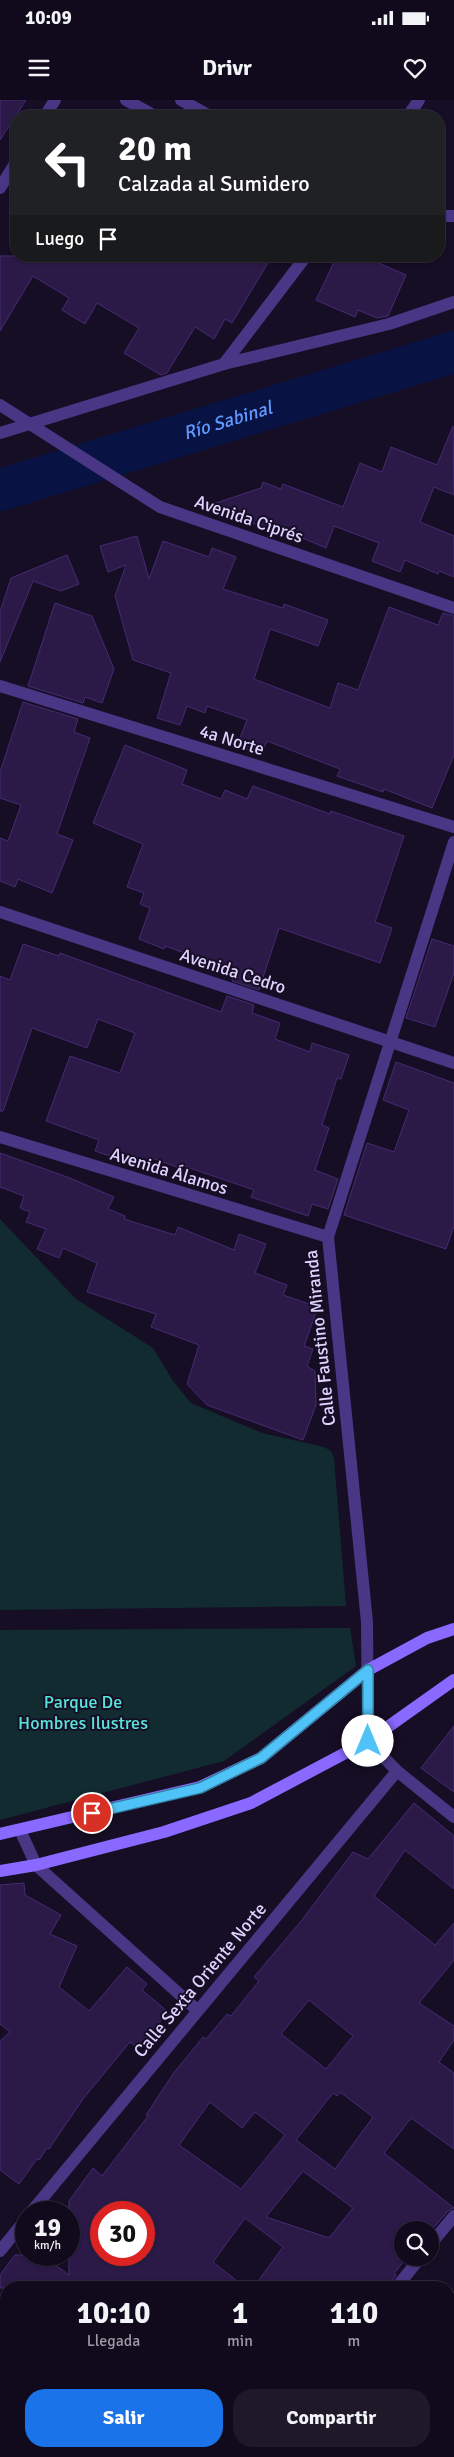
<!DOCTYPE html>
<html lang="es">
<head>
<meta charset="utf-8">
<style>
  body { margin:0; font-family:Signika,sans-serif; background:#1e1829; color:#f1f3f6; height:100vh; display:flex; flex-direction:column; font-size:19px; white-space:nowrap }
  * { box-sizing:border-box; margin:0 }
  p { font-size:16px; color:#9c9aa3 }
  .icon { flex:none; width:28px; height:28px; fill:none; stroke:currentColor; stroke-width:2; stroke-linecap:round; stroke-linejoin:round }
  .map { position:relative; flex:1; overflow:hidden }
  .panel { position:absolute; left:0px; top:2181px; width:455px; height:176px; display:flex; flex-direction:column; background:#100a1c; border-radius:20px 20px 0 0; box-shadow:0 1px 4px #0004,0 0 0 1px #302b3b }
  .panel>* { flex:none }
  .hud { position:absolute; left:10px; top:10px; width:435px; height:152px; border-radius:20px; box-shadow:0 1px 4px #0004,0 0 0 1px #302b3b; background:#202124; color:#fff; overflow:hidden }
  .controls { position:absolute; left:394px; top:2121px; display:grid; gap:10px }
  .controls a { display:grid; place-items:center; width:45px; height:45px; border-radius:50%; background:#100a1c; box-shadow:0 1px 4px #0004,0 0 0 1px #302b3b; font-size:25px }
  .speed { position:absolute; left:15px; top:2101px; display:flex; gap:10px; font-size:25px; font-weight:700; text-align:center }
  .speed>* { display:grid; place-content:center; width:65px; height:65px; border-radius:50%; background:#100a1c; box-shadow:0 1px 4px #0004,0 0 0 1px #302b3b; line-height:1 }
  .speed small { font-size:12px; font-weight:400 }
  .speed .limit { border:8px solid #d22; background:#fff; color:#111 }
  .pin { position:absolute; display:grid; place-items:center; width:42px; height:42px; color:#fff; margin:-21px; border:2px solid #fff; border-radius:50%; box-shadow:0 1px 5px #0007 }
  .me { position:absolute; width:55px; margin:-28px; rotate:0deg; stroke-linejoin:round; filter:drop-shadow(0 0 4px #0008) }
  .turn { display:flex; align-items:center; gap:18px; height:105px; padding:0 25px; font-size:22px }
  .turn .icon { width:65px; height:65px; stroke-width:2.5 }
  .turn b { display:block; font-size:35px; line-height:42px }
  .then { display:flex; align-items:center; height:48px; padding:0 25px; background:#0003; gap:10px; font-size:19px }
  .eta { display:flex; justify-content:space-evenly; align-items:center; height:85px; text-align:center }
  .eta b { font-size:30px; font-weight:700; line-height:35px }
  .cta { display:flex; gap:10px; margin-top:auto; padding:10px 25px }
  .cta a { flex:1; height:58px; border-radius:20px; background:#1a73e8; color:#fff; font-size:20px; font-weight:700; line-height:58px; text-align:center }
  .cta a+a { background:#1e1829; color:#f1f3f6 }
  .status { display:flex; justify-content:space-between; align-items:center; height:35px; padding:0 25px; background:#100a1c; direction:ltr }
  .status svg { height:14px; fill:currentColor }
  header { display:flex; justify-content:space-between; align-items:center; height:65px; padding:0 25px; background:#100a1c; font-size:22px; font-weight:700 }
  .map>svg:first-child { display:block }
  .green { fill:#112b30 }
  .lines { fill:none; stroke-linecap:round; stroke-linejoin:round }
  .river { stroke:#081344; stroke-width:42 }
  .building { fill:#2b1947; stroke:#472a74; fill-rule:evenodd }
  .pedestrian { stroke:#493786; stroke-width:12 }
  .minor { stroke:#493786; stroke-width:12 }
  .tertiary { stroke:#493786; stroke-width:12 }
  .secondary { stroke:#8969ff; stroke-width:12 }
  .route-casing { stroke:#337fa1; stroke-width:12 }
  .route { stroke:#4fc3f7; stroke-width:9 }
  .labels { text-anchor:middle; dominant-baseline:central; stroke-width:4; stroke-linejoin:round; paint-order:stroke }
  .street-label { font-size:18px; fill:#e0d2ff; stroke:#160e25 }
  .park-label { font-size:18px; fill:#59e4db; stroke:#160e25 }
  .water-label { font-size:19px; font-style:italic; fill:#6098ff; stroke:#160e25 }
</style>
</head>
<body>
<div class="status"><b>10:09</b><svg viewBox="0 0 49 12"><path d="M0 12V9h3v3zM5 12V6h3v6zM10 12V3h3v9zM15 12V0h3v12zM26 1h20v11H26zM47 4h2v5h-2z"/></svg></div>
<header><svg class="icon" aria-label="menu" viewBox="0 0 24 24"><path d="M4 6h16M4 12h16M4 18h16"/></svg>Drivr<svg class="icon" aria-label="heart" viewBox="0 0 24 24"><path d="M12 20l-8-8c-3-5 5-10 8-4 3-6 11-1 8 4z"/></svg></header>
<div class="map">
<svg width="454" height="2357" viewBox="0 0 454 2357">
  <rect width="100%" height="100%" fill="#160e25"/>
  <!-- green -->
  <path class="green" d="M 0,1119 L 76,1199 L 153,1248 L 173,1281 L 191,1303 L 262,1333 L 324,1347 L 331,1351 L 334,1358 L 346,1506 L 0,1510 Z
    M 350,1528 L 356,1566 L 224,1661 L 0,1720 L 0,1530 Z"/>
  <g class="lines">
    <!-- river -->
    <path class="river" id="s1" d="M 0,390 L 454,252"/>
  </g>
  <!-- building -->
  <path class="building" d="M 0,0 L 26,0 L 0,40 Z
    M 0,156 L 272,156 L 232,223 L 225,219 L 214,239 L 195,227 L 167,273 L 161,275 L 124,253 L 139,228 L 97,203 L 85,224 L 62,210 L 69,198 L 33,176 L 0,231 Z
    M 337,156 L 362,156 L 406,175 L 388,216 L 377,218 L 358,210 L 355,217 L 316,200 Z
    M 453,326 L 454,395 L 434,387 L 420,422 L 454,436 L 454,477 L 439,471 L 438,474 L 405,460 L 400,472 L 372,461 L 379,443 L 334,426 L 326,448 L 267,423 L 265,428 L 207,406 L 261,388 L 263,382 L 281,389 L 283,384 L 343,407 L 360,363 L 382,372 L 391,347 L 437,365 Z
    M 137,436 L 149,479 L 163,441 L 209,457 L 212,448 L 236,457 L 223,489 L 283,508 L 284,504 L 328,520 L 318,546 L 270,529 L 254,579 L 330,608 L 338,583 L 358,590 L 389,507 L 438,525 L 443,513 L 454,516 L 454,655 L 432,708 L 384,689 L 383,692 L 337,676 L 340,669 L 267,641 L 261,655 L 237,645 L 247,620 L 207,606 L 205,613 L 187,606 L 180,625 L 157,618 L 171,573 L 133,560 L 115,496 L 126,465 L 108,472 L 100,446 Z
    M 67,455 L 79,484 L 61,491 L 33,481 L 0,562 L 0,512 L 11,478 Z
    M 55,503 L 92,516 L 114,569 L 102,603 L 85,597 L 83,603 L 28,586 Z
    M 23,602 L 78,619 L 74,632 L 90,638 L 57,734 L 73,740 L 52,793 L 18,779 L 15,787 L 0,781 L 0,738 L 8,741 L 21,705 L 0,698 L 0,672 Z
    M 125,645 L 187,670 L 182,684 L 221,699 L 225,690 L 247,699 L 253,686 L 330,714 L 331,711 L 404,736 L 375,822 L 392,828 L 380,863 L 279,828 L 259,890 L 232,881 L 235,871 L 165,846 L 164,849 L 139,839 L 150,808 L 140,804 L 144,793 L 127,787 L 143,744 L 93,723 Z
    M 432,839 L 454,846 L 454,873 L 435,927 L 406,918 Z
    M 23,844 L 59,856 L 60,853 L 221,912 L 227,896 L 254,905 L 252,913 L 280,923 L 275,939 L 310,952 L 312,943 L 349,955 L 341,979 L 337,978 L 322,1025 L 329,1028 L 315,1070 L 338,1079 L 328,1109 L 312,1104 L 308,1116 L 251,1097 L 254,1090 L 178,1064 L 177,1067 L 149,1057 L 145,1068 L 95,1051 L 99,1040 L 46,1021 L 70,956 L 120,973 L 135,933 L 98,919 L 87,948 L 32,928 L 3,1011 L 0,1011 L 0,876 L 10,880 Z
    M 396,962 L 454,983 L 454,1126 L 446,1149 L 344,1115 L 367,1043 L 394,1052 L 409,1010 L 383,1000 Z
    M 0,1053 L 70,1078 L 114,1097 L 108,1109 L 125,1116 L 124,1119 L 175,1135 L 178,1127 L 234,1150 L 239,1134 L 266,1144 L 255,1173 L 287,1185 L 283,1195 L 318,1207 L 304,1246 L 313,1249 L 307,1266 L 315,1271 L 316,1305 L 303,1340 L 207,1305 L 187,1284 L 199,1245 L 151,1227 L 156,1214 L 87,1192 L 97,1163 L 63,1148 L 59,1158 L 37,1149 L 46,1129 L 26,1122 L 30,1112 L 20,1108 L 24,1096 L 0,1087 Z
    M 454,1626 L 454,1692 L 421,1668 Z
    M 414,1703 L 454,1736 L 454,1789 L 405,1750 L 374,1796 L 435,1845 L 454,1823 L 454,1860 L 419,1903 L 454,1926 L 454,1940 L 439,1962 L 454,1973 L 454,2049 L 411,2018 L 384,2053 L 454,2108 L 448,2111 L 430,2132 L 430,2130 L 402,2130 L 402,2158 L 406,2158 L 394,2174 L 396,2175 L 388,2188 L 253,2188 L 283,2147 L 245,2118 L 213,2162 L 246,2188 L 0,2188 L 0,2175 L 15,2155 L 42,2155 L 69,2175 L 69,2101 L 93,2068 L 102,2076 L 148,2016 L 146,2015 L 173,1974 L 203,1937 L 206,1939 L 227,1914 L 231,1916 L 259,1881 L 254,1877 L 302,1820 L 353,1752 L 368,1759 ZM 309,1900 L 353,1936 L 326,1969 L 281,1934 ZM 340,1992 L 373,2017 L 335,2069 L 296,2040 L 333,1993 L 337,1996 ZM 210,2002 L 242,2028 L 255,2012 L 285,2035 L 241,2089 L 179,2045 ZM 303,2071 L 353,2108 L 329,2138 L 266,2117 ZM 101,2112 L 144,2112 L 144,2155 L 101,2155 Z
    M 24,1783 L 25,1795 L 61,1815 L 50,1834 L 77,1846 L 59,1887 L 89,1911 L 127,1867 L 147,1884 L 142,1890 L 168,1912 L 138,1948 L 130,1942 L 83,1999 L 49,2049 L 47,2048 L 39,2060 L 37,2059 L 19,2084 L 0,2070 L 0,1941 L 10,1932 L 0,1924 L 0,1785 Z"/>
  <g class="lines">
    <!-- pedestrian -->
    <path class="pedestrian" d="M 0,333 L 224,264 L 389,224 L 454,202"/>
    <!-- minor -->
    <path class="minor" d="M 126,0 L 155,16
      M 181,0 L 210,16
      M 45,16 L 55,0
      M 408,16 L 419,0
      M 0,88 L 16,62
      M 439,116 L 454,116
      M 224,264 L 306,156
      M 0,586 L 454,727
      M 454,742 L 328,1137 L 367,1522 L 368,1641 L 397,1671 L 454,1717
      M 0,812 L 454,963
      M 0,1037 L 328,1137
      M 20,1730 L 36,1765 L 197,1910
      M 31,2112 L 397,1671
      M 0,2151 L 26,2119
      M 449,2307 L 454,2310"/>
    <!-- tertiary -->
    <path class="tertiary" d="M 0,305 L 160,407 L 454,508
      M 430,2145 L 454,2116
      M 396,2188 L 420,2158
      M 449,2205 L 454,2198
      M 265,2357 L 269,2351
      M 325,2357 L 330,2351"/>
    <!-- secondary -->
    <path class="secondary" d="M 0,1734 L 200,1687 L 261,1658 L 368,1570 L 427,1538 L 454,1529
      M 0,1771 L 36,1765 L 164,1732 L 251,1703 L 368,1641 L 454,1580"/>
  </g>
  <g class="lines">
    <defs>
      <path id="route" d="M 92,1713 L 200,1688 L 261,1658 L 368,1570 L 368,1641"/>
    </defs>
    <!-- route casing -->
    <use href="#route" class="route-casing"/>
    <!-- route -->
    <use href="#route" class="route"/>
  </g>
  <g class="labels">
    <!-- street labels -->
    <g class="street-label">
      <text transform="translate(249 419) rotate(19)">Avenida Ciprés</text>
      <text transform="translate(232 640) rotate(17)">4a Norte</text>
      <text transform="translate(233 871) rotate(18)">Avenida Cedro</text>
      <text transform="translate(169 1071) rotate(17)">Avenida Álamos</text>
      <text transform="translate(320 1238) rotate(-96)">Calle Faustino Miranda</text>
      <text transform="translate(200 1880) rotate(-50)">Calle Sexta Oriente Norte</text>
    </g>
    <!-- park labels -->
    <g class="park-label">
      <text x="83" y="1602">Parque De<tspan x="83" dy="21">Hombres Ilustres</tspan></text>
    </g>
    <!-- water labels -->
    <g class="water-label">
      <text stroke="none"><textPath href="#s1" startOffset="238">Río Sabinal</textPath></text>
    </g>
  </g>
</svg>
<div class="controls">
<a><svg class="icon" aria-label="search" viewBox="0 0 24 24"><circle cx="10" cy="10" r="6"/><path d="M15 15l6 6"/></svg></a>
</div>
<div class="speed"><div>19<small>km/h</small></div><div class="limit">30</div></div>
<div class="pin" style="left:92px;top:1713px;background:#d93025"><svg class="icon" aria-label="arrive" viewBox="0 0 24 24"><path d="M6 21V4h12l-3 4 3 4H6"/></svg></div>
<svg class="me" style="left:368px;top:1641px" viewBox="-20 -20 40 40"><circle r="19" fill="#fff"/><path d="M0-13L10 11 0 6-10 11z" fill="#4fc3f7"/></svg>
<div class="hud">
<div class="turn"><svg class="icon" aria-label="left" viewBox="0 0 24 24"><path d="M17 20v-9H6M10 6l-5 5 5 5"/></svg><div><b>20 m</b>Calzada al Sumidero</div></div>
<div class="then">Luego<svg class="icon" aria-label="arrive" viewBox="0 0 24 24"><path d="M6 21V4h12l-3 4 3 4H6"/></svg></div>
</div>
<section class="panel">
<div class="eta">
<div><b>10:10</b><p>Llegada</p></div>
<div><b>1</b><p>min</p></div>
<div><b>110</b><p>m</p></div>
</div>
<div class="cta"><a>Salir</a><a>Compartir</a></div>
</section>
</div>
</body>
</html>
